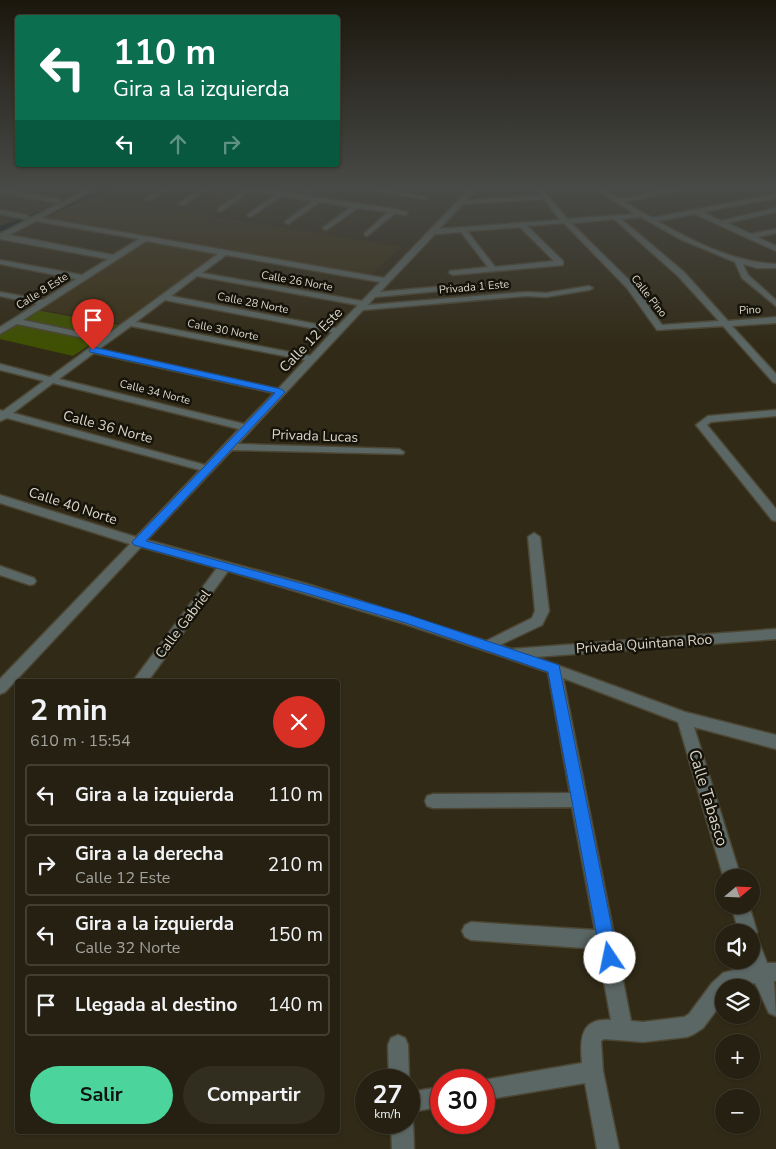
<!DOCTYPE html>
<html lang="es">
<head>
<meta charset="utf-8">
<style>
  body { margin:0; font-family:"Nunito Sans",sans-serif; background:#312d1f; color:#f1f3f6; height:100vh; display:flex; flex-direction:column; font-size:19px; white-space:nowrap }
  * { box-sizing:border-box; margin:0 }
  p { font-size:16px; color:#a3a39f }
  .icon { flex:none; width:28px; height:28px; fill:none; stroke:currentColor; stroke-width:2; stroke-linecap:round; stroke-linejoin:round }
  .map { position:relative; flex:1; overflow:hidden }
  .sheet { position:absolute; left:15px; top:679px; width:325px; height:455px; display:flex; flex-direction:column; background:#252011; border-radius:5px; box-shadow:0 1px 4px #0004,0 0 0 1px #423e31 }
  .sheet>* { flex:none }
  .hud { position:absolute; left:15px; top:15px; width:325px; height:152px; border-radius:5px; box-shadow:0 1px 4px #0004,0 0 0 1px #423e31; background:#0b6e4f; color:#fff; overflow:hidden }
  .needle { width:32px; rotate:71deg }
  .tools { position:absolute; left:715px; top:869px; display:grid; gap:10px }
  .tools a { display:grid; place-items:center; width:45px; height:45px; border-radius:50%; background:#252011; box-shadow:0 1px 4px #0004,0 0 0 1px #423e31; font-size:25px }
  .speed { position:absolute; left:355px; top:1069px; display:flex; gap:10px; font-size:25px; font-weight:700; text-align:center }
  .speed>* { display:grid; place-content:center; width:65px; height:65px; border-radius:50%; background:#252011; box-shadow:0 1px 4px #0004,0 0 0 1px #423e31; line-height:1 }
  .speed small { font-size:12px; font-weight:400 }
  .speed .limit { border:8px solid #d22; background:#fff; color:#111 }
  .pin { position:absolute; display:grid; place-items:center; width:42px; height:42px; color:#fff; margin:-51px -21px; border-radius:50% 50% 50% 0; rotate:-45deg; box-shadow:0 0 5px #0007 }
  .pin .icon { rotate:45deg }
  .me { position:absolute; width:55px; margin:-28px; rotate:349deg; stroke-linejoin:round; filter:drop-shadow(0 0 4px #0008) }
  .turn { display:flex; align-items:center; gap:18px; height:105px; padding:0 15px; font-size:22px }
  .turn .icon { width:65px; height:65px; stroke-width:2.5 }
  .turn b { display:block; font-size:35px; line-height:42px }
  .lanes { display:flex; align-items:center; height:48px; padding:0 15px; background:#0003; justify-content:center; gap:25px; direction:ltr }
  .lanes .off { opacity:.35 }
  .round { display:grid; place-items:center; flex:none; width:52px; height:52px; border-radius:26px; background:#312d1f }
  .head { display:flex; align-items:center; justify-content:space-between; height:85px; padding:0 15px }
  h1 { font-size:30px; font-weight:700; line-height:38px }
  .action { display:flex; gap:10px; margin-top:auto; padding:10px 15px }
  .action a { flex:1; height:58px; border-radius:30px; background:#4bd49b; color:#111; font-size:20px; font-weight:700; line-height:58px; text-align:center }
  .action a+a { background:#312d1f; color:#f1f3f6 }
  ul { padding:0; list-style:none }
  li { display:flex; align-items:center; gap:15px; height:62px; margin:0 10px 8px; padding:0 5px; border:2px solid #423e31; border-radius:5px }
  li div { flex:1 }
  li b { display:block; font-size:19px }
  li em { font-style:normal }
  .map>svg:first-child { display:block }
  .built { fill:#3b3117 }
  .green { fill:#3f5002 }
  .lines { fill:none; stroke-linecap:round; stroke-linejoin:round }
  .canal { fill:#031418; fill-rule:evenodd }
  .street-casing { stroke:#4c4634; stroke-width:3 }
  .street { fill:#5b6764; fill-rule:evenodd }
  .route { fill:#1a73e8; stroke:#114b97 }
  .labels { text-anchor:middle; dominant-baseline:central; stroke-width:5; stroke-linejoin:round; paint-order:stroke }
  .far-street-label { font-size:11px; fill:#dbd6ca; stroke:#16130a }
  .street-label { font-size:14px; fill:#dbd6ca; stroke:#16130a }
  .near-street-label { font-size:16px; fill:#dbd6ca; stroke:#16130a }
</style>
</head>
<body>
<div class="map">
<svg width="776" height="1149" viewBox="0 0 776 1149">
  <rect width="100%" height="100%" fill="#312a17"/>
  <!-- built -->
  <path class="built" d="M 229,187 L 261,193 L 235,212 L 200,206 Z
    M 87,198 L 217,217 L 401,247 L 371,275 L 42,218 Z
    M 147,241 L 217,255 L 122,324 L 37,309 Z"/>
  <!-- green -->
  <path class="green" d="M 36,310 L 119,325 L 73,356 L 0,339 L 0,333 Z"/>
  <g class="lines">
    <!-- canal -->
    <path class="canal" d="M 112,186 L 125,186 L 86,199 L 50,215 L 0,231 L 0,226 C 38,213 74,197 112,186 Z"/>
    <defs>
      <path id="street" d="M 93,186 L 101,186 L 41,218 L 384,278 L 472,186 L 479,186 L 467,200 L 541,195 L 537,190 L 542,189 L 567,219 L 635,214 L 591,186 L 599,186 L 619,199 L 688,186 L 702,186 L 624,202 L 652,218 L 776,194 L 776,198 L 703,212 L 721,221 L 776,208 L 776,212 L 727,223 L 751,234 L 776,229 L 776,233 L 757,237 L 776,246 L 776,251 L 695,214 L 657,221 C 694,242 733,262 776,264 L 776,268 L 757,268 L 743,264 L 748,275 L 776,300 L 776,306 L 742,278 L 735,262 L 680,239 L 641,217 L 621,219 L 684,272 L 728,321 L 776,317 L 776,323 L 732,326 L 776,374 L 776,383 L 773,382 L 723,326 L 657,330 L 627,288 L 564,223 L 527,226 L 563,261 L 563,265 L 453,275 L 449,273 L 450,271 L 488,267 L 461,232 L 435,234 L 380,292 L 457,285 L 460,285 L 460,289 L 375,297 L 368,305 L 526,292 L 546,293 L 589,286 L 593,288 L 589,290 L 546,297 L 526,296 L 363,310 L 238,444 L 399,449 L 404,452 L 403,454 L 232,450 L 147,540 L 307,584 L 486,641 L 532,618 L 535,611 L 528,537 L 534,533 L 540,537 L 549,611 L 542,625 L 500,645 L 511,649 L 776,629 L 776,639 L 535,657 L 685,712 L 776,735 L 776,749 L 694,727 L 741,878 L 724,878 L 724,879 L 678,722 L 563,678 L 631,1021 L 643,1022 L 684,1017 L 689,1014 L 712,983 L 723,973 L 749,966 L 747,960 L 751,960 L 751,932 L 739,932 L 731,905 L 749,905 L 757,932 L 756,935 L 767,963 L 776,963 L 776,981 L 774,981 L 776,1016 L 769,1013 L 755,983 L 738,988 L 724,988 L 724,1000 L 703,1028 L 694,1034 L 687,1037 L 643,1042 L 604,1039 L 601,1041 L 603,1071 L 619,1149 L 597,1149 L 585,1083 L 484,1100 L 484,1080 L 582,1063 C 580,1039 580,1018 611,1020 L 598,949 L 471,940 L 465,937 L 462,931 L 465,925 L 471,922 L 595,930 L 572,807 L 433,808 L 427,806 L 425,801 L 427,796 L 433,794 L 570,793 L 548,672 L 402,623 L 228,571 L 148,681 L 133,681 L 217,568 L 141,547 L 5,692 L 0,694 L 0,679 L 130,544 L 0,503 L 0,495 L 136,537 L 200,470 L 7,418 L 0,421 L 0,410 L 3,411 L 44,381 L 0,370 L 0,364 L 50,377 L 99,341 L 17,324 L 0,334 L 0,327 L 37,304 L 0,296 L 0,292 L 43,300 L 76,279 L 0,264 L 0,260 L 82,275 L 108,259 L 0,239 L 0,234 ZM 544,199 L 560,220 L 439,229 L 463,204 ZM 614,219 L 678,276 L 719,321 L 662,325 L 633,284 L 571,223 ZM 36,221 L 139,239 L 113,255 L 9,235 ZM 520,227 L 554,261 L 495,267 L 467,231 ZM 146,241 L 218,254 L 104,337 L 23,320 ZM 226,255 L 380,282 L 362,301 L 202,273 ZM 197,276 L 358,305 L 336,328 L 171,296 ZM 165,300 L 332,332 L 310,356 L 136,322 ZM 131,326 L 305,360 L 278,389 L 99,349 ZM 94,353 L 274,393 L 244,424 L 59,379 ZM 53,383 L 239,429 L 205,465 L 13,413 Z
        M 121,186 L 129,186 L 122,190 L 118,190 L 118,188 Z
        M 166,186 L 174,186 L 150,200 L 145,199 Z
        M 206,186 L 214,186 L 183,205 L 178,204 Z
        M 228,186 L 244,186 L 300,195 L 312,186 L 319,186 L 307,196 L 394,209 L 408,213 L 405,215 L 395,213 L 367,236 L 365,235 L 365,233 L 388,212 L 358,208 L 326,230 L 323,228 L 324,227 L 351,207 L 320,202 L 288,224 L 285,222 L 286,221 L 313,201 L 282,196 L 250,217 L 247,215 L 248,214 L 275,195 L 251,191 L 222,211 L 218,211 L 218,209 L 244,190 Z
        M 346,186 L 363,186 L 427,197 L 424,199 Z
        M 0,189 L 58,199 L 61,201 L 58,203 L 0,193 Z
        M 0,210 L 26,215 L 29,217 L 26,219 L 0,214 Z
        M 776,410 L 776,416 L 711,422 L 707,425 L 776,509 L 776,521 L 772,520 L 696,425 L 708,416 Z
        M 0,566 L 34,578 L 36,581 L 34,584 L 30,585 L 0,575 Z
        M 398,1035 L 405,1038 L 408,1045 L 409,1080 L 409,1081 L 389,1080 L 388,1045 L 391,1038 Z
        M 441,1087 L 441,1107 L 409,1112 L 409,1092 Z
        M 409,1114 L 413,1122 L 414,1149 L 392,1149 L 391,1122 L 409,1122 Z"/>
    </defs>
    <!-- street casing -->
    <use href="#street" class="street-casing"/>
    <!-- street -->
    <use href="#street" class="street"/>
  </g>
  <!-- sky -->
  <linearGradient id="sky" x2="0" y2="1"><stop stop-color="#1b170d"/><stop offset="0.54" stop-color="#484a47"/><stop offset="1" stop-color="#484a47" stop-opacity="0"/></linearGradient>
  <rect width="776" height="347" fill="url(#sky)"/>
  <!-- route -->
  <path class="route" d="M 93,347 L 281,389 L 285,392 L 146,541 L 307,585 L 406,614 L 559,665 L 618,958 L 616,964 L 610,967 L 603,964 L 601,958 L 548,672 L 403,622 L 306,593 L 134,545 L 132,542 L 134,540 L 275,393 L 90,352 L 89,350 Z"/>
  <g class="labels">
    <!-- far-street labels -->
    <g class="far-street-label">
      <text transform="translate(297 281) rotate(10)">Calle 26 Norte</text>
      <text transform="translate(474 287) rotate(-5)">Privada 1 Este</text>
      <text transform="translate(42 291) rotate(-32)">Calle 8 Este</text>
      <text transform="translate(649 296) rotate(52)">Calle Pino</text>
      <text transform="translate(253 303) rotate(11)">Calle 28 Norte</text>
      <text transform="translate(750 310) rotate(-3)">Pino</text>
      <text transform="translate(223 330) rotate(11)">Calle 30 Norte</text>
      <text transform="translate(155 392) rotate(14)">Calle 34 Norte</text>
    </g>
    <!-- street labels -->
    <g class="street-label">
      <text transform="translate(311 340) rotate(-46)">Calle 12 Este</text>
      <text transform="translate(108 427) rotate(15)">Calle 36 Norte</text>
      <text transform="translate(315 436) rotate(2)">Privada Lucas</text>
      <text transform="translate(73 506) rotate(18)">Calle 40 Norte</text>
      <text transform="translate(183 624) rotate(-53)">Calle Gabriel</text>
      <text transform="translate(644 644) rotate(-4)">Privada Quintana Roo</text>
    </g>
    <!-- near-street labels -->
    <g class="near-street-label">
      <text transform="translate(708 798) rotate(73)">Calle Tabasco</text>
    </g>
  </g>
</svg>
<div class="tools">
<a><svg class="needle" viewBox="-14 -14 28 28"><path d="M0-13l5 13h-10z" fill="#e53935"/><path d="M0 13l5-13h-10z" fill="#a3a39f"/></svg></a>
<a><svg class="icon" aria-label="sound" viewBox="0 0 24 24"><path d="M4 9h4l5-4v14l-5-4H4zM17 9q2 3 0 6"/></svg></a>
<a><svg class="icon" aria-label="layers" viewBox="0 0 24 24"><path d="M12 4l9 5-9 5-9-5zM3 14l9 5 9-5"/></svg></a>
<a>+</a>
<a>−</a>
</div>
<div class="speed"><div>27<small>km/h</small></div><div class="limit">30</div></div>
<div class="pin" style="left:93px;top:350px;background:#d93025"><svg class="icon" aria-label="arrive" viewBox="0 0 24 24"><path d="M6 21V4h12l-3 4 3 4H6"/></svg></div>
<svg class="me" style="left:610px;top:958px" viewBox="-20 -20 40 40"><circle r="19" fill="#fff"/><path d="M0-13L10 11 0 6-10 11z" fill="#1a73e8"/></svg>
<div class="hud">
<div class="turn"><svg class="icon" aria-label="left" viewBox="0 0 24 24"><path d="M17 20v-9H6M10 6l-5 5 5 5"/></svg><div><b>110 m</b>Gira a la izquierda</div></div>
<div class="lanes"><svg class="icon" aria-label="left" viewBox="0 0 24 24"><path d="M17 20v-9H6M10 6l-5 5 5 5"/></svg><svg class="icon off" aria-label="ahead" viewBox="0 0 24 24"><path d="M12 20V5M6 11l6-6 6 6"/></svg><svg class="icon off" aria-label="right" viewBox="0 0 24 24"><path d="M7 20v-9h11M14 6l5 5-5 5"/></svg></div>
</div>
<section class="sheet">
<div class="head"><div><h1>2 min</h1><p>610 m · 15:54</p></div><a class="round" style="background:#d93025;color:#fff"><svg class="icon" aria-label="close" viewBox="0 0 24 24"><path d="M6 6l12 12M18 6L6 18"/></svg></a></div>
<ul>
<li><svg class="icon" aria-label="left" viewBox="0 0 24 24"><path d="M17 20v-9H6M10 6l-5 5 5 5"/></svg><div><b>Gira a la izquierda</b></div><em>110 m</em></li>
<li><svg class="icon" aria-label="right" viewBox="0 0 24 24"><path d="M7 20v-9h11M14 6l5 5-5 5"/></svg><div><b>Gira a la derecha</b><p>Calle 12 Este</p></div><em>210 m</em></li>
<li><svg class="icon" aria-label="left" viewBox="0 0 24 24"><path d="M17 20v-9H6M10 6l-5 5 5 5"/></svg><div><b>Gira a la izquierda</b><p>Calle 32 Norte</p></div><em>150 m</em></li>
<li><svg class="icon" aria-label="arrive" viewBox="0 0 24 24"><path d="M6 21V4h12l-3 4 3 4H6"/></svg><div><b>Llegada al destino</b></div><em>140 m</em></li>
</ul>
<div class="action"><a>Salir</a><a>Compartir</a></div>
</section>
</div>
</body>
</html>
